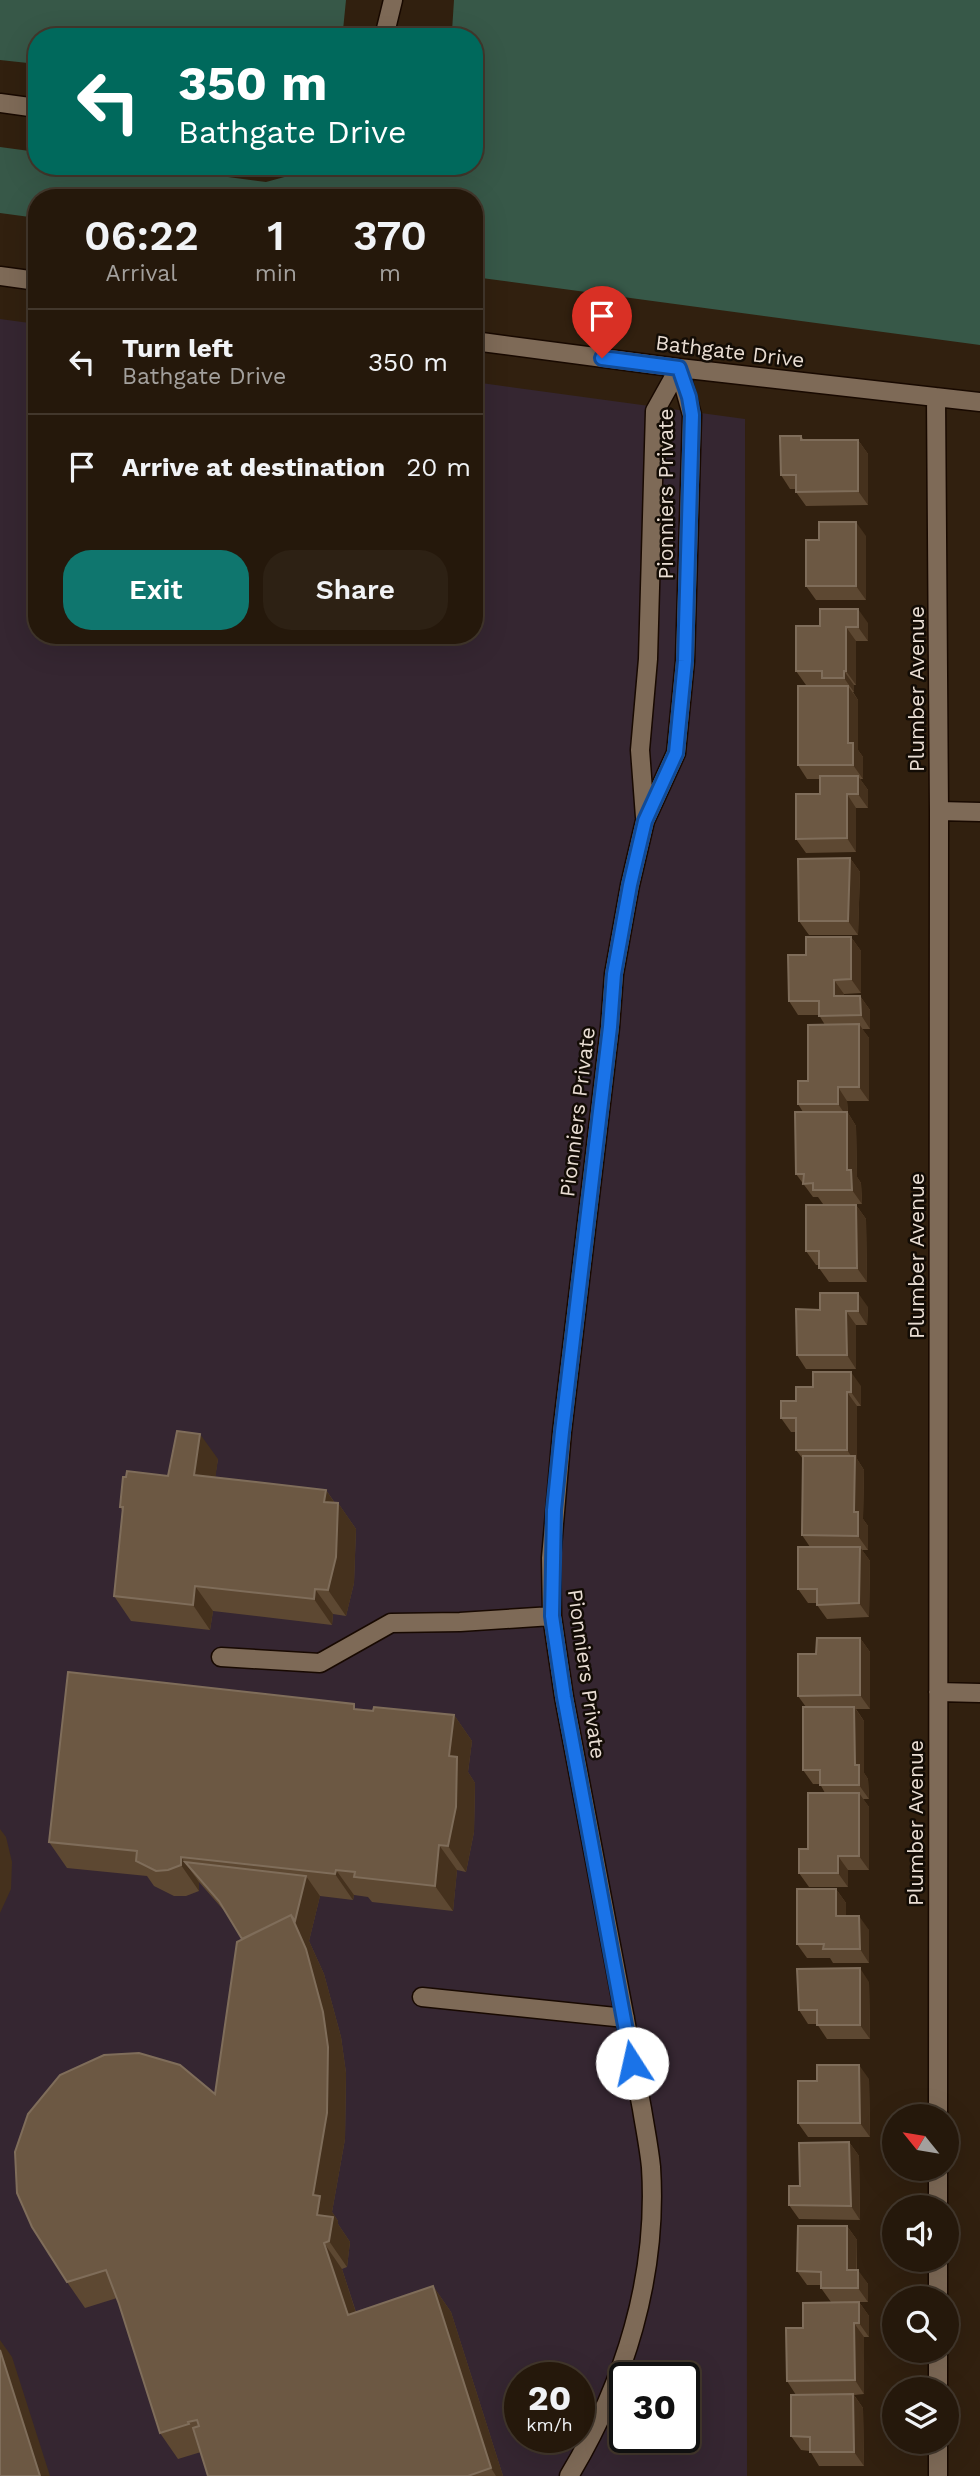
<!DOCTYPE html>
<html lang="en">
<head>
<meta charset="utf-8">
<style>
  body { margin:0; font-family:"Work Sans",sans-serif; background:#2d2114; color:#f1f3f6; height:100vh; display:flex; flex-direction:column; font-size:26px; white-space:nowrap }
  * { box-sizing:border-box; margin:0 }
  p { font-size:23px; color:#a3a09d }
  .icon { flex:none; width:38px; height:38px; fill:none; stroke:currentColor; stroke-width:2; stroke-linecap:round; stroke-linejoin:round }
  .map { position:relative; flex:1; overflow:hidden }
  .drawer { position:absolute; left:28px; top:189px; width:455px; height:455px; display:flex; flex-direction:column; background:#25180b; border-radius:28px; box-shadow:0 7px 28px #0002,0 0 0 2px #42372c }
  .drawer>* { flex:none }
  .banner { position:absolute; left:28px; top:28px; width:455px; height:147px; border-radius:28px; box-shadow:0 7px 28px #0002,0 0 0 2px #42372c; background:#00695c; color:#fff; overflow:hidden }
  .needle { width:46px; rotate:300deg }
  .buttons { position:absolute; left:882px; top:2104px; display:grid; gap:14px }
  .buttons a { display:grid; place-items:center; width:77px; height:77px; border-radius:50%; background:#25180b; box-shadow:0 7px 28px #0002,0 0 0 2px #42372c; font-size:35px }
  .speed { position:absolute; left:504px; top:2362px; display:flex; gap:14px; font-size:35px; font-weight:700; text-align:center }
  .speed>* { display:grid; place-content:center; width:91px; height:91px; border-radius:50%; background:#25180b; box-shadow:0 7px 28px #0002,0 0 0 2px #42372c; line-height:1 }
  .speed small { font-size:18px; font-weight:400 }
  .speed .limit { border:4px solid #111; border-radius:10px; background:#fff; color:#111 }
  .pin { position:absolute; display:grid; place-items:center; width:60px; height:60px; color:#fff; margin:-72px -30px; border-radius:50% 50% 50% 0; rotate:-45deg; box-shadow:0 0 7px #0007 }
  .pin .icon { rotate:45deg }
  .me { position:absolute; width:77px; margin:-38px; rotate:350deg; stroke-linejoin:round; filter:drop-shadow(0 0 5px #0008) }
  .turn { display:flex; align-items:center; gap:24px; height:147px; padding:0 35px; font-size:32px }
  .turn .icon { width:91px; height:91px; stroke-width:2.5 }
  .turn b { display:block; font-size:49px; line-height:60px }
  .eta { display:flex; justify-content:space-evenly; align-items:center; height:119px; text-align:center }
  .eta b { font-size:42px; font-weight:600; line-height:49px }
  .cta { display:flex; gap:14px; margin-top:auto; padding:14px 35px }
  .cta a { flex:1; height:80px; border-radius:28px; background:#0f766e; color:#fff; font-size:28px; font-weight:600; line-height:80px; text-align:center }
  .cta a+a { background:#2d2114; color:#f1f3f6 }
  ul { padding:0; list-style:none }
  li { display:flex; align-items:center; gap:21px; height:105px; padding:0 35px; border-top:2px solid #42372c }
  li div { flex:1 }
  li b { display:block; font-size:26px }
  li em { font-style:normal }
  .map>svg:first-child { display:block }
  .education { fill:#352631; fill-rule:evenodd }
  .forest { fill:#375848 }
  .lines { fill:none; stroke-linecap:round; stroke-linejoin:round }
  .minor-casing { stroke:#180900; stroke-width:21 }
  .minor { stroke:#7e6a57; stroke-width:18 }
  .wall { fill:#5d4832 }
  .shaded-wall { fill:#45311d }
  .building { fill:#6c5843; stroke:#7f6d5a; stroke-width:2 }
  .route-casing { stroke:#114b97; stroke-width:18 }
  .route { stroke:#1a73e8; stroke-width:12 }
  .labels { text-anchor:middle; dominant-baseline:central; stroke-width:5; stroke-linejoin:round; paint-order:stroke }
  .street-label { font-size:21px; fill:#e9ddd3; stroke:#130c05 }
</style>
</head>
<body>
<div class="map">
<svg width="980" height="2476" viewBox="0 0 980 2476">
  <rect width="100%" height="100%" fill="#31200f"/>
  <!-- education -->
  <path class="education" d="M 0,319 L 37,324 L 37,635 L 474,635 L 474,382 L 745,419 L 747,2476 L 0,2476 ZM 520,2378 L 579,2378 L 579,2438 L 520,2438 ZM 625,2378 L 684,2378 L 684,2438 L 625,2438 Z"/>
  <!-- forest -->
  <path class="forest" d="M 0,0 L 346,0 L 343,30 L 336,37 L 37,37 L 37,64 L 0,60 Z
    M 454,0 L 980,0 L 980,345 L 474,277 L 474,198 L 37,198 L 37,218 L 0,213 L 0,147 L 37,152 L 37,166 L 146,166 L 266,182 L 325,166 L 474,166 L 474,37 L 449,37 L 452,31 Z"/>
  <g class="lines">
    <defs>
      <path id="minor" d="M 384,37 L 393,0
        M 0,103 L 37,108
        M 0,276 L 37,281
        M 474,341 L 679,368 L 980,402
        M 936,397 L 939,811 L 938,2116
        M 939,811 L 980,812
        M 645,817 L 640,750 L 648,659 L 655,411 L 679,368
        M 221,1657 L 320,1663 L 391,1623 L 460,1622 L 552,1616
        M 938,1692 L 980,1693
        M 422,1997 L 625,2018
        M 938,2168 L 938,2207
        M 938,2259 L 938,2298
        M 938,2350 L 938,2389
        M 938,2441 L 938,2476
        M 569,2476 C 625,2383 658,2276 651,2167 C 649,2147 645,2128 642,2109 L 564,1697 L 552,1616 L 551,1558 L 562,1432 L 610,1027 L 614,974 L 630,885 L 645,821 L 676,753 L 685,661 L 692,415 L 679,368"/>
    </defs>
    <!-- minor casing -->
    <use href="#minor" class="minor-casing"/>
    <!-- minor -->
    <use href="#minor" class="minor"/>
  </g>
  <!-- wall -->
  <path class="wall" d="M 801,436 L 804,440 L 858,440 L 868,454 L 868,505 L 806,506 L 796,492 L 796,489 L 790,489 L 781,475 Z
    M 866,536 L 866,600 L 816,600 L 806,586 L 819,540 Z
    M 868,623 L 868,641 L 856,641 L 856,685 L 854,685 L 854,692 L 853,692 L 858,700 L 858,750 L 863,757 L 863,779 L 860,779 L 868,790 L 868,808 L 856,808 L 856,852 L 806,853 L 796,839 L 820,794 L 820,779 L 807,779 L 798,765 L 827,686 L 806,685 L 796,671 L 820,626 Z
    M 850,858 L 860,872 L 858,935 L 809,935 L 799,921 Z
    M 851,937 L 861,951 L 861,993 L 844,994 L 843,996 L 860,996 L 870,1010 L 870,1029 L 862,1029 L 869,1038 L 869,1101 L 847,1101 L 848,1113 L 856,1126 L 857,1177 L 861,1183 L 862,1204 L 823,1204 L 818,1197 L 813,1197 L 796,1174 L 803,1112 L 798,1104 L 808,1081 L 825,1025 L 819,1015 L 798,1015 L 789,1001 L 806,955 Z
    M 856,1205 L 866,1219 L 867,1282 L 829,1282 L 819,1268 L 819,1265 L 816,1265 L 806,1251 Z
    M 868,1307 L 867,1325 L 856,1325 L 856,1369 L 806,1369 L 797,1355 L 820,1310 Z
    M 861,1386 L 861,1406 L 857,1406 L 857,1459 L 864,1470 L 863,1519 L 868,1526 L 868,1550 L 862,1550 L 870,1561 L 869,1617 L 827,1619 L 817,1605 L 817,1603 L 808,1603 L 798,1589 L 810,1547 L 802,1535 L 803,1459 L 796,1450 L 796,1432 L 791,1432 L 781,1418 L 796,1401 Z
    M 218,1459 L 215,1477 L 326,1490 L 335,1503 L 338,1503 L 356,1529 L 354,1583 L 346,1616 L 333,1614 L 332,1625 L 213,1611 L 210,1630 L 131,1621 L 114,1596 L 123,1512 L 120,1507 L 168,1476 Z
    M 860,1638 L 870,1652 L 870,1709 L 856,1709 L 864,1721 L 864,1773 L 868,1779 L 869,1799 L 863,1799 L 869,1807 L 869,1870 L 848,1870 L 848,1887 L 809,1887 L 799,1873 L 808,1849 L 825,1793 L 820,1784 L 813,1784 L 803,1770 L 806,1707 L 798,1696 L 816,1654 Z
    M 358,1709 L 454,1715 L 472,1741 L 468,1772 L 475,1783 L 474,1832 L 466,1872 L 457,1870 L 453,1911 L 372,1902 L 368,1897 L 354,1895 L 353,1900 L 320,1896 L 309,1941 L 324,1974 L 341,2037 L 346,2073 L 345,2139 L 332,2212 L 338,2221 L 338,2224 L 350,2242 L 347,2267 L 342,2269 L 356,2312 L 433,2286 L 451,2312 L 503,2476 L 208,2476 L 201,2452 L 178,2459 L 160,2433 L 117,2298 L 85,2308 L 67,2282 L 215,2094 L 242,1939 L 227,1914 L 199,1882 L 199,1891 L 186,1896 L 174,1896 L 154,1886 L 147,1876 L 67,1868 L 49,1842 Z
    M 836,1889 L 846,1903 L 846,1916 L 869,1930 L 869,1963 L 833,1963 L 830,1958 L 807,1958 L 797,1944 Z
    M 869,1982 L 870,2039 L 827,2039 L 817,2024 L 808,2024 L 799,2010 Z
    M 869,2079 L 870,2137 L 808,2137 L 798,2123 Z
    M 849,2142 L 859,2156 L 860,2220 L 799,2219 L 789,2205 Z
    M 847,2226 L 857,2240 L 857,2270 L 868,2284 L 868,2302 L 831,2302 L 821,2288 L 821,2285 L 807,2285 L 797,2271 Z
    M 859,2302 L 869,2316 L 869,2337 L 864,2337 L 864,2394 L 854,2395 L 863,2408 L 864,2466 L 819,2466 L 810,2451 L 801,2450 L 791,2436 L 796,2395 L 787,2381 Z"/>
  <!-- shaded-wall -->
  <path class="shaded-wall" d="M 858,440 L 868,454 L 868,505 L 858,491 Z
    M 856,522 L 866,536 L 866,600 L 856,586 Z
    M 858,609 L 868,623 L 868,641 L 858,627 Z
    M 846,627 L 856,641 L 856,685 L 846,671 Z
    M 844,671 L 854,685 L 854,692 L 844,678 Z
    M 848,686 L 858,700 L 858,750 L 863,757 L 863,779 L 853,765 L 848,743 Z
    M 858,776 L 868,790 L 868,808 L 858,794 Z
    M 847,794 L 856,808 L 856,852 L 847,838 Z
    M 850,858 L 860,872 L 858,935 L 848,921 Z
    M 851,937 L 861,951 L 861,993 L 851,979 Z
    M 834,980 L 844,994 L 843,1010 L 834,996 Z
    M 860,996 L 870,1010 L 870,1029 L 861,1015 Z
    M 859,1024 L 869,1038 L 869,1101 L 859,1087 Z
    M 838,1087 L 847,1101 L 848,1113 L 856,1126 L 857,1177 L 861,1183 L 862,1204 L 852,1190 L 847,1170 L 847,1117 L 838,1104 Z
    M 856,1205 L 866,1219 L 867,1282 L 857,1268 Z
    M 858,1293 L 868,1307 L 867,1325 L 858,1311 Z
    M 846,1311 L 856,1325 L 856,1369 L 847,1355 Z
    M 851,1372 L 861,1386 L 861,1406 L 851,1392 Z
    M 847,1392 L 857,1406 L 857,1459 L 864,1470 L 863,1519 L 868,1526 L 868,1550 L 858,1536 L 854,1512 L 854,1460 L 847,1450 Z
    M 200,1434 L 218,1459 L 212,1501 L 194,1475 Z
    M 326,1490 L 338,1508 L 338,1503 L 356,1529 L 354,1583 L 346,1616 L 328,1590 L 324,1502 Z
    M 860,1547 L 870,1561 L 869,1617 L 859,1603 Z
    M 195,1586 L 213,1611 L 210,1630 L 193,1605 Z
    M 315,1589 L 333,1614 L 332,1625 L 314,1599 Z
    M 860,1638 L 870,1652 L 870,1709 L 860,1695 Z
    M 854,1707 L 864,1721 L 864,1773 L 868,1779 L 869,1799 L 859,1785 L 855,1765 Z
    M 454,1715 L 472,1741 L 468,1772 L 475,1783 L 474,1832 L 466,1872 L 448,1846 L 449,1756 Z
    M 859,1793 L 869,1807 L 869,1870 L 859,1856 Z
    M 0,1829 L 6,1837 L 12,1862 L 11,1889 L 0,1913 Z
    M 439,1845 L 457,1870 L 453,1911 L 435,1886 Z
    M 838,1856 L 848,1870 L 848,1887 L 838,1873 Z
    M 181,1857 L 199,1882 L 199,1891 L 181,1865 Z
    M 336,1870 L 354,1895 L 353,1900 L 335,1874 Z
    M 306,1876 L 320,1896 L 309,1941 L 324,1974 L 341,2037 L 346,2073 L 345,2139 L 332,2212 L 338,2221 L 338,2224 L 350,2242 L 347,2267 L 329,2241 L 317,2215 L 313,2195 L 291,1915 Z
    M 836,1889 L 846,1903 L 846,1930 L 836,1916 Z
    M 859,1916 L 869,1930 L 869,1963 L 860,1949 Z
    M 860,1968 L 869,1982 L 870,2039 L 860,2025 Z
    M 859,2065 L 869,2079 L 870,2137 L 860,2123 Z
    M 849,2142 L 859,2156 L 860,2220 L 851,2206 Z
    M 847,2226 L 857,2240 L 856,2284 L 847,2270 Z
    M 324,2243 L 342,2269 L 365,2341 L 348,2315 Z
    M 858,2270 L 868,2284 L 868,2302 L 858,2288 Z
    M 433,2286 L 451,2312 L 503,2476 L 496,2476 L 491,2468 Z
    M 859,2302 L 869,2316 L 869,2337 L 859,2323 Z
    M 854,2323 L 864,2337 L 864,2394 L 855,2380 Z
    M 0,2340 L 12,2357 L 50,2476 L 40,2476 L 0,2350 Z
    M 853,2394 L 863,2408 L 864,2466 L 854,2452 Z"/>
  <!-- building -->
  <path class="building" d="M 780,436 L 801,436 L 801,440 L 858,440 L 858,491 L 796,492 L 796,475 L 781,475 Z
    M 819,522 L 856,522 L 856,586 L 806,586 L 806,540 L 819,540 Z
    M 820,609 L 858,609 L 858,627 L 846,627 L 846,671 L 844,671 L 844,678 L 822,678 L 822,671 L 796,671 L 796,626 L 820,626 Z
    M 798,686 L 848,686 L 848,743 L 853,743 L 853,765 L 798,765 Z
    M 820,776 L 858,776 L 858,794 L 847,794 L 847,838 L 796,839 L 796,794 L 820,794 Z
    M 850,858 L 848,921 L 799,921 L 798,859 Z
    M 806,937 L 851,937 L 851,979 L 834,980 L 834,996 L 860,996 L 861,1015 L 819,1016 L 819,1001 L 789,1001 L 788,955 L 806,955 Z
    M 859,1024 L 859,1087 L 838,1087 L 838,1104 L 798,1104 L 798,1081 L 808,1081 L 808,1025 Z
    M 795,1112 L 847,1112 L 847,1170 L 851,1170 L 852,1190 L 813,1190 L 813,1183 L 803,1184 L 804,1174 L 796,1174 Z
    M 806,1205 L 856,1205 L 857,1268 L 819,1268 L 819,1251 L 806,1251 Z
    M 820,1293 L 858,1293 L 858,1311 L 846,1311 L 847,1355 L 797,1355 L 796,1309 L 820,1310 Z
    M 813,1372 L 851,1372 L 851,1392 L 847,1392 L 847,1450 L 796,1450 L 796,1418 L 781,1418 L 781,1401 L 796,1401 L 796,1387 L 813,1387 Z
    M 177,1431 L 200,1434 L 194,1475 L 326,1490 L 324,1502 L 338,1503 L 336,1557 L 328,1590 L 315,1589 L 314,1599 L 195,1586 L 193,1605 L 114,1596 L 123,1507 L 120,1507 L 123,1477 L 126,1477 L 127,1471 L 168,1476 Z
    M 803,1456 L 855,1456 L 854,1512 L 858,1512 L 858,1536 L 802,1535 Z
    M 798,1547 L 860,1547 L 859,1603 L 817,1605 L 817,1589 L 798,1589 Z
    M 817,1638 L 860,1638 L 860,1695 L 798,1696 L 798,1654 L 816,1654 Z
    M 68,1672 L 354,1704 L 354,1709 L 373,1711 L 374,1707 L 454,1715 L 449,1756 L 457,1757 L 456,1807 L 448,1846 L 439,1845 L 435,1886 L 354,1877 L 355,1872 L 336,1870 L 335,1874 L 181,1857 L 181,1865 L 168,1870 L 156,1871 L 136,1861 L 137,1851 L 49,1842 Z
    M 803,1707 L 854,1707 L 855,1765 L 859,1765 L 859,1785 L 820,1785 L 820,1770 L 803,1770 Z
    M 808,1793 L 859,1793 L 859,1856 L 838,1856 L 838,1873 L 799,1873 L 799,1849 L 808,1849 Z
    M 185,1862 L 306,1876 L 295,1921 L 291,1915 L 242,1939 L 219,1901 Z
    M 797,1889 L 836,1889 L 836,1916 L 859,1916 L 860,1949 L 823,1949 L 824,1944 L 797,1944 Z
    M 291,1915 L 306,1949 L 323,2012 L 328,2047 L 327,2113 L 313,2195 L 320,2196 L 317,2215 L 333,2217 L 329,2241 L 324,2243 L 348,2315 L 433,2286 L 491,2468 L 468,2476 L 208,2476 L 193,2428 L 199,2426 L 197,2420 L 188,2422 L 189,2424 L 160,2433 L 119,2304 L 106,2270 L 67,2282 L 32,2227 L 17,2193 L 15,2152 L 28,2114 L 60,2075 L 104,2055 L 139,2053 L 180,2065 L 215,2094 L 237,1942 Z
    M 860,1968 L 860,2025 L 817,2025 L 817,2010 L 799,2010 L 797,1969 Z
    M 817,2065 L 859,2065 L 860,2123 L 798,2123 L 798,2081 L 817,2081 Z
    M 849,2142 L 851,2206 L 789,2205 L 789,2186 L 800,2186 L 799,2143 Z
    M 798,2226 L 847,2226 L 847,2270 L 858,2270 L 858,2288 L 821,2288 L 821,2272 L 797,2271 Z
    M 859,2302 L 859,2323 L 854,2323 L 855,2380 L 787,2381 L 786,2328 L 803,2328 L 803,2303 Z
    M 0,2350 L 40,2476 L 0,2476 Z
    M 853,2394 L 854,2452 L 810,2452 L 810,2437 L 791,2436 L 791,2395 Z"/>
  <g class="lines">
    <defs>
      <path id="route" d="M 602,358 L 679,368 L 689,397 L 692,415 L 685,661 L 676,753 L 645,821 L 630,885 L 614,974 L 610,1027 L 562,1432 L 554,1510 L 552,1616 L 564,1697 L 632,2063"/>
    </defs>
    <!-- route casing -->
    <use href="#route" class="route-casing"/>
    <!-- route -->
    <use href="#route" class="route"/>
  </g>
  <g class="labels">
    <!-- street labels -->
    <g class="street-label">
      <text transform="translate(730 351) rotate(7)">Bathgate Drive</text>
      <text transform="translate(665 494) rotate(-90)">Pionniers Private</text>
      <text transform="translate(916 689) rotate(-90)">Plumber Avenue</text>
      <text transform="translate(577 1112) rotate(-83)">Pionniers Private</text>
      <text transform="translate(916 1256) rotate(-90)">Plumber Avenue</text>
      <text transform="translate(587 1674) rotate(82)">Pionniers Private</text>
      <text transform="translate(915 1823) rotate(-90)">Plumber Avenue</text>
    </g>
  </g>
</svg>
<div class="buttons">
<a><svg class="needle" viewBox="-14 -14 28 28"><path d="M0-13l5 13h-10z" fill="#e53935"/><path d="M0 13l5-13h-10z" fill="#a3a09d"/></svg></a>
<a><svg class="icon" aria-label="sound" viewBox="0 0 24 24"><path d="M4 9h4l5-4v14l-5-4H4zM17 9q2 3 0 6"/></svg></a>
<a><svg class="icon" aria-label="search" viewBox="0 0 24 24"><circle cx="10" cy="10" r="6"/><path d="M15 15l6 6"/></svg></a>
<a><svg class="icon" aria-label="layers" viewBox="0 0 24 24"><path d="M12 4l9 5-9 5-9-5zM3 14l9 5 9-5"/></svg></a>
</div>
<div class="speed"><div>20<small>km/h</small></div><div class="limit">30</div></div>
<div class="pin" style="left:602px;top:358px;background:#d93025"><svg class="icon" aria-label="arrive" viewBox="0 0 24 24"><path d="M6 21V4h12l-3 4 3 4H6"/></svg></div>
<svg class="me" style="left:632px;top:2063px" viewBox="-20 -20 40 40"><circle r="19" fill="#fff"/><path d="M0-13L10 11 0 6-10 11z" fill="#1a73e8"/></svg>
<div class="banner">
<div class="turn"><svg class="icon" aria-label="left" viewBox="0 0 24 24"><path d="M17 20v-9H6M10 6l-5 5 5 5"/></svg><div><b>350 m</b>Bathgate Drive</div></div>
</div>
<section class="drawer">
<div class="eta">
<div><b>06:22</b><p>Arrival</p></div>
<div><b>1</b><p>min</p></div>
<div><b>370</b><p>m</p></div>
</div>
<ul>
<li><svg class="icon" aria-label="left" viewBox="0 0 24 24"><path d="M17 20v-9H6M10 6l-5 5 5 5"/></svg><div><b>Turn left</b><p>Bathgate Drive</p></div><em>350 m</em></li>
<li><svg class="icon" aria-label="arrive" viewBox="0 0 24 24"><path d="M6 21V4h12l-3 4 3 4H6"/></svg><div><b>Arrive at destination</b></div><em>20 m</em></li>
</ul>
<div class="cta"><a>Exit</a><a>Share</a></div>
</section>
</div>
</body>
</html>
